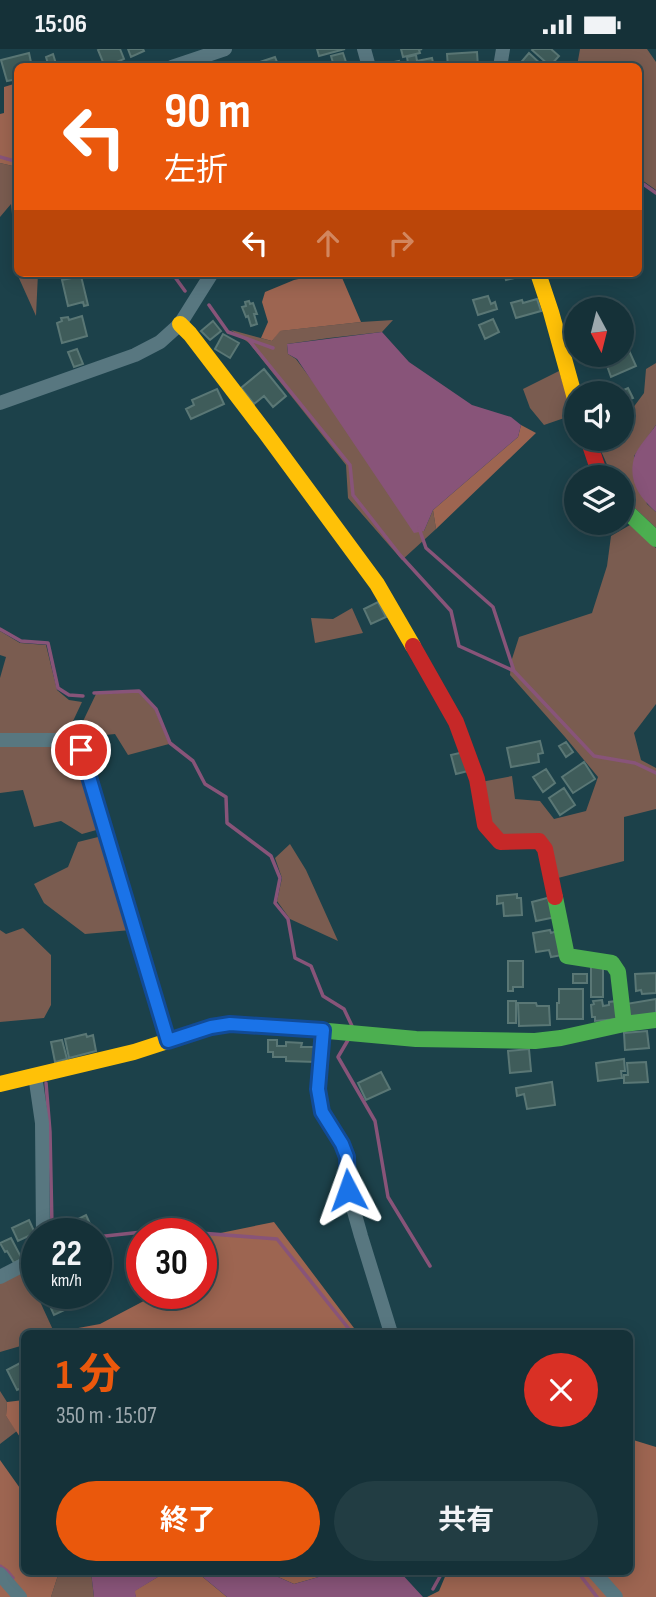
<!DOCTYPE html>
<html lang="ja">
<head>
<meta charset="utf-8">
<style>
  body { margin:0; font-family:"Sofia Sans Condensed","Noto Sans JP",sans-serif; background:#223d43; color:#f1f3f6; height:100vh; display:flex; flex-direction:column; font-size:26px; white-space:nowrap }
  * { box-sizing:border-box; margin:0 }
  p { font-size:23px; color:#9da9ae }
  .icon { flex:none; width:38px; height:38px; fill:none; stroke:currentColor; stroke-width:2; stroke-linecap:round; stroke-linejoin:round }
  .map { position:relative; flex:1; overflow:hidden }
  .drawer { position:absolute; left:21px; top:1281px; width:612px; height:245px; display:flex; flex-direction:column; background:#153138; border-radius:10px; box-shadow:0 4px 18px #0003,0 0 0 2px #344c53 }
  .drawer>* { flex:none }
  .top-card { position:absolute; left:14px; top:14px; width:628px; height:214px; border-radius:10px; box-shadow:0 4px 18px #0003,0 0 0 2px #344c53; background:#ea580c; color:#fff; overflow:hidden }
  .needle { width:46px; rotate:173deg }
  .tools { position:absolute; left:564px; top:248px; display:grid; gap:14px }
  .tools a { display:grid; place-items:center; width:70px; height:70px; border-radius:50%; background:#153138; box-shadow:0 4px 18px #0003,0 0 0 2px #344c53; font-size:35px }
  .speed { position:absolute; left:21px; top:1169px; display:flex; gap:14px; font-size:35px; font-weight:700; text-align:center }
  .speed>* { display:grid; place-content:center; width:91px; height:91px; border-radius:50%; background:#153138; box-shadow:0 4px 18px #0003,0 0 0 2px #344c53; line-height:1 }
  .speed small { font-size:18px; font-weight:400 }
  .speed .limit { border:10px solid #d22; background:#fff; color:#111 }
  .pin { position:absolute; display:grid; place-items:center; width:60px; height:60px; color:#fff; margin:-30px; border:4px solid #fff; border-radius:50%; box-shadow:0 2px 7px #0007 }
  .me { position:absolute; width:77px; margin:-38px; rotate:356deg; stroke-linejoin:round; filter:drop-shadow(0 0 5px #0008) }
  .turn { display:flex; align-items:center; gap:24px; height:147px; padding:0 35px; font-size:32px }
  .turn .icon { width:91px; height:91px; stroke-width:2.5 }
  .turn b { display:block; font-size:49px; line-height:60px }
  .lanes { display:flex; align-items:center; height:66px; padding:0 35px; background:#0003; justify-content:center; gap:35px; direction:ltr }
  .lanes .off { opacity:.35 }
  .round { display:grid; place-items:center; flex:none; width:74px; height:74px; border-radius:37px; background:#223d43 }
  .headline { display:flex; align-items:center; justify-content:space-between; height:119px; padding:0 35px }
  h1 { font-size:42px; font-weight:700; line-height:52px; color:#ea580c }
  .action { display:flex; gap:14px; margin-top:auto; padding:14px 35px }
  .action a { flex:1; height:80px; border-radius:42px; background:#ea580c; color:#fff; font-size:28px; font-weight:700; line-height:80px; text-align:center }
  .action a+a { background:#223d43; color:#f1f3f6 }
  .status { display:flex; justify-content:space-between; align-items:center; height:49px; padding:0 35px; background:#153138; direction:ltr }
  .status svg { height:19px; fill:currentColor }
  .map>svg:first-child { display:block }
  .green { fill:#7a5c50 }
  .forest { fill:#9d6551 }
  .water { fill:#885479 }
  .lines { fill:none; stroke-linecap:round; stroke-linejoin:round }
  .stream { stroke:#885479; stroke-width:3.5 }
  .building { fill:#3f5c5a; stroke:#5a7775; stroke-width:2 }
  .street { stroke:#587780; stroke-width:14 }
  .fast { stroke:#4caf50; stroke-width:16 }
  .slow { stroke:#ffc107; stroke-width:16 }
  .jam { stroke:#c62828; stroke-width:16 }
  .route-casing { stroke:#114b97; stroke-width:18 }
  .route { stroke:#1a73e8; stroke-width:12 }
</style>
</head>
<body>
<div class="status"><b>15:06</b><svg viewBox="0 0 49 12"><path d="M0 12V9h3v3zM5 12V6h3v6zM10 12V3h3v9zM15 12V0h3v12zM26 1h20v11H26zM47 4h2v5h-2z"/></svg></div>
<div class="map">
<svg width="656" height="1548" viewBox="0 0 656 1548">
  <rect width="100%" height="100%" fill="#1c414a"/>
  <!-- green -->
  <path class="green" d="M 580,0 L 647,0 L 656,13 L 656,141 L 639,129 L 639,18 L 577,17 Z
    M 0,114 L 17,118 L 18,224 L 38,224 L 36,267 L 18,227 L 11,155 L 0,168 Z
    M 393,271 L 382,283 L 329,289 L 287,295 L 288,305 L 296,310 L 424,482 L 433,461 L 436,480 L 402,511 L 348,449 L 346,416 L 249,294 L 231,281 L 272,292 L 279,282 L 361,273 Z
    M 656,314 L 656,376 L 634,407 L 647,455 L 656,463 L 656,479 L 621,446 L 621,429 L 613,429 L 597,393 L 604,390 L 621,390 L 621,375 L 644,344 L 646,320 Z
    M 559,322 L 573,366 L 544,376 L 530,359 L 523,340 Z
    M 630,476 L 656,499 L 656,655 L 634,684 L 641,711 L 656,719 L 656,760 L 624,768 L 624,812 L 554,830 L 545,790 L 501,788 L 489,774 L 481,733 L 512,727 L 515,750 L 540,752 L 554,770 L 586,762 L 598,728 L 565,688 L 510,626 L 511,613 L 519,588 L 592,564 L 607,517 L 611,487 Z
    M 352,559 L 363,584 L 315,594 L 311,569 L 333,570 Z
    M 0,582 L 20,594 L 46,596 L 57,641 L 69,651 L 82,653 L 66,687 L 0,687 L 0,629 L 6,608 L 0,606 Z
    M 138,643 L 155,661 L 169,695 L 128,706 L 115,685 L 75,689 L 96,645 Z
    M 0,695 L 67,696 L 76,703 L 100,780 L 82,785 L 61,772 L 34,778 L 23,741 L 0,744 Z
    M 102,787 L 131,881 L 85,885 L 44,854 L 34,835 L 68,818 L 78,793 Z
    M 290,795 L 306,821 L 338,892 L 290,870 L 277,852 L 282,829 L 275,809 Z
    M 23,879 L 51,906 L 51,956 L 44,969 L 0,973 L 0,881 L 6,885 Z
    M 25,1220 L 54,1283 L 24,1284 L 24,1296 L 0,1303 L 0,1233 Z
    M 0,1342 L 7,1353 L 6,1367 L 17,1382 L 0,1395 Z
    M 59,1523 L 91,1523 L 94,1548 L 51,1548 Z"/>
  <!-- forest -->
  <path class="forest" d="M 17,34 L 18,34 L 17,118 L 0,114 L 0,65 L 4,64 L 4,38 Z
    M 326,224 L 340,224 L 361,273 L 280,282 L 272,292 L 261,289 L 268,273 L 262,253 L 265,243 L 294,231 Z
    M 521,376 L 536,384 L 436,480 L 433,461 L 518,388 Z
    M 274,1173 L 354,1279 L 355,1284 L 51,1284 L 100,1275 L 159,1244 L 201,1244 L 201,1188 Z
    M 24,1351 L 24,1394 L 6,1367 L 7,1353 Z
    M 630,1390 L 656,1398 L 656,1548 L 427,1548 L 439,1542 L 447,1523 L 630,1522 Z
    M 0,1411 L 22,1442 L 24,1441 L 24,1522 L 59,1523 L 51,1548 L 0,1548 Z
    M 166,1523 L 198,1524 L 227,1548 L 136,1548 L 134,1542 Z
    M 267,1523 L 336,1523 L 294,1535 Z"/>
  <!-- water -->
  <path class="water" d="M 382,283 L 409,313 L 472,356 L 511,368 L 521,376 L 518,388 L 433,461 L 424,482 L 414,484 L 297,310 L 288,305 L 287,295 Z
    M 656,376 L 656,463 C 639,448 628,432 634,409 C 636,400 650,385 656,376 Z
    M 91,1523 L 91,1522 L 166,1523 L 135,1542 L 136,1548 L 94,1548 Z
    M 184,1523 L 267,1523 L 294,1535 L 336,1523 L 400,1523 L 423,1548 L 227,1548 L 198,1524 Z"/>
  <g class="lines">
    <!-- stream -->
    <path class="stream" d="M 0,108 L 18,113
      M 639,132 L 656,144
      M 172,224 L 185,242
      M 209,256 L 228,283 L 273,299
      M 248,290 L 350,416 L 353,446 L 400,506 L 451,562 L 459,597 L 514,622
      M 419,479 L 426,499 L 493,558 L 514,622 L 594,707 L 635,714 L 656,724
      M 0,580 L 21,592 L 48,594 L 58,639 L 69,646 L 83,647
      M 94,644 L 139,642 L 156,660 L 170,694 L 193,712 L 205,735 L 226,748 L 227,774 L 271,807 L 280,829 L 275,854 L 288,870 L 295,909 L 311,917 L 323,947 L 344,960 L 352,977
      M 348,991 L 338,1008 L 375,1072 L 388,1148 L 430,1217
      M 46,1034 L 50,1083 L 52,1178
      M 96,1188 L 161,1181 L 277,1190 L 349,1280 L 351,1284
      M 0,1517 L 7,1522 L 13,1529
      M 577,1522 L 597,1548
      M 433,1540 L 443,1522"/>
  </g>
  <!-- building -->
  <path class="building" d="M 100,0 L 120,0 L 124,10 L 105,18 L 98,1 Z
    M 128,0 L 143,0 L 144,2 L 131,8 Z
    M 317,0 L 345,0 L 319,7 Z
    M 401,0 L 422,0 L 419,1 L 420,4 L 403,8 Z
    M 533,0 L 551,0 L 559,7 L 550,17 L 532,1 Z
    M 477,3 L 478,18 L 448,18 L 447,5 Z
    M 29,4 L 32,18 L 18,18 L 18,30 L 7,32 L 1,11 Z
    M 343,4 L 346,13 L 334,17 L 331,7 Z
    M 529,4 L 544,18 L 517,18 Z
    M 53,5 L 57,18 L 49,18 L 46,8 Z
    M 416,6 L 417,12 L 432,9 L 434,18 L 393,18 L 395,17 L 394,13 L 399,12 L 400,16 L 408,14 L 407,8 Z
    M 275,8 L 279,18 L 261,18 L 260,13 Z
    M 504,224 L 518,224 L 519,228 L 506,231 Z
    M 81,227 L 88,256 L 84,257 L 83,253 L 68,257 L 62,231 Z
    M 488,247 L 491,255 L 495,253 L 497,260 L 478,266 L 473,251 Z
    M 537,250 L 541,262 L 516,269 L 511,254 L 522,251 L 523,254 Z
    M 249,252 L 250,255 L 253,254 L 257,265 L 254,265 L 257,275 L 251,277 L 248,267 L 246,268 L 242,258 L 246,257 L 245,253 Z
    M 82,267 L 87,287 L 62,294 L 57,274 L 62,272 L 61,269 L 68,268 L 69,271 Z
    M 493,270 L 499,283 L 485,290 L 479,276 Z
    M 213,272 L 221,282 L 210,291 L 201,282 Z
    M 223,285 L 239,294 L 230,309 L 215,300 Z
    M 626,295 L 636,317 L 611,328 L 605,311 L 610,309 L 608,306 L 621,306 L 621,297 Z
    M 77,300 L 83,315 L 74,318 L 68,303 Z
    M 264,320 L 286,347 L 273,358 L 264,347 L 254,355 L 241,339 Z
    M 628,339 L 633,349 L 621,354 L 621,345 L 615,345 Z
    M 217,340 L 224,355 L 191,370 L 186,360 L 194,356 L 192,351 Z
    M 378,553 L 386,568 L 371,575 L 364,560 Z
    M 540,692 L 543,704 L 538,705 L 539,713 L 511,718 L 507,699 Z
    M 566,693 L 573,703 L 566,708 L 559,697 Z
    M 464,703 L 468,722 L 456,725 L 451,706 Z
    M 584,713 L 595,730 L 573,744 L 562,728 Z
    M 546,720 L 555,734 L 543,743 L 533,728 Z
    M 564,739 L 575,756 L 560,766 L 549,749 Z
    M 517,845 L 517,849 L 521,849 L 522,866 L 504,867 L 503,854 L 497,855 L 497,847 Z
    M 551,848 L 556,868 L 536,872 L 532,853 Z
    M 550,881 L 551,884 L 557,882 L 562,906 L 551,908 L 549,901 L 536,903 L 533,884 Z
    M 508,912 L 523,912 L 523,938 L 513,938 L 513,942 L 508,942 Z
    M 591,916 L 603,916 L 603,948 L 591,948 Z
    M 656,924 L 656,944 L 642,945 L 641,941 L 636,942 L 635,925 Z
    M 573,925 L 587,925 L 587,934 L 573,934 Z
    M 559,940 L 583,940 L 583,970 L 557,970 L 557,954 L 559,954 Z
    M 656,950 L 656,965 L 628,969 L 626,955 Z
    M 602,951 L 603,957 L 609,956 L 609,953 L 617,952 L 618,970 L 595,972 L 595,968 L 592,968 L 591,956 L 594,955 L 593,952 Z
    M 508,952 L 516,952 L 516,974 L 508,974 Z
    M 518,954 L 536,954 L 537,957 L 549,957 L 550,976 L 519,977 Z
    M 647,982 L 649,999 L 625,1001 L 624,984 Z
    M 86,985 L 87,988 L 93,986 L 96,1002 L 69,1009 L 65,990 Z
    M 62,991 L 67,1010 L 55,1013 L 51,993 Z
    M 268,991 L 277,991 L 277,997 L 286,997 L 286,993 L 302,994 L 301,998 L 315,998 L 315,1013 L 286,1012 L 286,1008 L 273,1008 L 273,1003 L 268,1003 Z
    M 529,1000 L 531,1022 L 510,1024 L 508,1002 Z
    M 624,1010 L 625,1022 L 621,1022 L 622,1029 L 598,1032 L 596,1014 Z
    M 646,1013 L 648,1033 L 624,1034 L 624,1026 L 628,1026 L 627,1014 Z
    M 381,1023 L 390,1040 L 366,1051 L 358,1034 Z
    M 552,1033 L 555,1056 L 527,1060 L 524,1045 L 517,1047 L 516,1039 Z
    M 86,1166 L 92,1179 L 80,1185 L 70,1185 L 66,1176 Z
    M 29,1171 L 35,1184 L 18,1192 L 12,1179 Z
    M 11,1189 L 22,1210 L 14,1214 L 7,1202 L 5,1203 L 0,1194 Z
    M 48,1244 L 86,1244 L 88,1250 L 54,1266 L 45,1246 Z
    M 24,1312 L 24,1338 L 17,1341 L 7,1321 Z"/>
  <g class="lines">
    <!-- street -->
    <path class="street" d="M 364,0 L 369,18
      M 172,18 L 225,0
      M 500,18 L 503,0
      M 0,354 L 135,306 L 160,293 L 180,275 L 212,224
      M 0,691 L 70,691 L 81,701 L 168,992
      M 323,981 L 318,1040 L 322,1063 L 342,1095 L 347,1108 L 348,1141 L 361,1187 L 391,1284
      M 35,1026 L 42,1074 L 43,1185
      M 0,1228 L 31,1212 L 37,1206
      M 593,1522 L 616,1548
      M 0,1525 L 20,1548"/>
    <!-- fast -->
    <path class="fast" d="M 621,457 L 656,490
      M 555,848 L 567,907 L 612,914 L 618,923 L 624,975
      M 295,979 L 416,990 L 535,992 L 561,989 L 624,975 L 656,971"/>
    <!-- slow -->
    <path class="slow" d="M 538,224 L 551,263 L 576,353
      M 180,275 L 190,285 L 265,383 L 377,535 L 413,597
      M 0,1035 L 134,1003 L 211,978 L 230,975 L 295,979"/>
    <!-- jam -->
    <path class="jam" d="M 588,390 L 597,417 L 603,429
      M 413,597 L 456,673 L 477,730 L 485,776 L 500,793 L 539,792 L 545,800 L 555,848"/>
  </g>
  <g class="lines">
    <defs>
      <path id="route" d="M 81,701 L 168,992 L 211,978 L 230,975 L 323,981 L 318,1040 L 322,1063 L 342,1095 L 347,1108 L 348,1141"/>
    </defs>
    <!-- route casing -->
    <use href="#route" class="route-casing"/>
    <!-- route -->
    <use href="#route" class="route"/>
  </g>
</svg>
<div class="tools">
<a><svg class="needle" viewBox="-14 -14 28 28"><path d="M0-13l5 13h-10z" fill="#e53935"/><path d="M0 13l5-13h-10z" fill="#9da9ae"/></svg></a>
<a><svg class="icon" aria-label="sound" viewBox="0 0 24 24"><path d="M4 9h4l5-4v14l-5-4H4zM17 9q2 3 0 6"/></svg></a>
<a><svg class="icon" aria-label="layers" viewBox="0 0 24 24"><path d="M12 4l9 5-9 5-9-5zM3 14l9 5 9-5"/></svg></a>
</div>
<div class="speed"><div>22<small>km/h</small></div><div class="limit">30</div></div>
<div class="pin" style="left:81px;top:701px;background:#d93025"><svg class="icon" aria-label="arrive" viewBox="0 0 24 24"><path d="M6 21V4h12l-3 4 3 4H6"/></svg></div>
<svg class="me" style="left:348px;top:1141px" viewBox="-20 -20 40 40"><path d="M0-17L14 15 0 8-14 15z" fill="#1a73e8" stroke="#fff" stroke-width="4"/></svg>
<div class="top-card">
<div class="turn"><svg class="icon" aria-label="left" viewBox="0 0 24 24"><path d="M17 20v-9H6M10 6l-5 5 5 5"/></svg><div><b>90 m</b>左折</div></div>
<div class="lanes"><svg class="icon" aria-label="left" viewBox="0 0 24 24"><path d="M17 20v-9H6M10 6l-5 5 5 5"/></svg><svg class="icon off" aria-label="ahead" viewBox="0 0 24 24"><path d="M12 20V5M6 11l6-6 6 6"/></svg><svg class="icon off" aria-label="right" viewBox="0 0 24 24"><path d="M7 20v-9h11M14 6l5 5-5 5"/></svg></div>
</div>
<section class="drawer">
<div class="headline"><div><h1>1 分</h1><p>350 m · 15:07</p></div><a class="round" style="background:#d93025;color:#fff"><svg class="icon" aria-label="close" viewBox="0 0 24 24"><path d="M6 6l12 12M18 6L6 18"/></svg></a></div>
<div class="action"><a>終了</a><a>共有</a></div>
</section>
</div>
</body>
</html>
